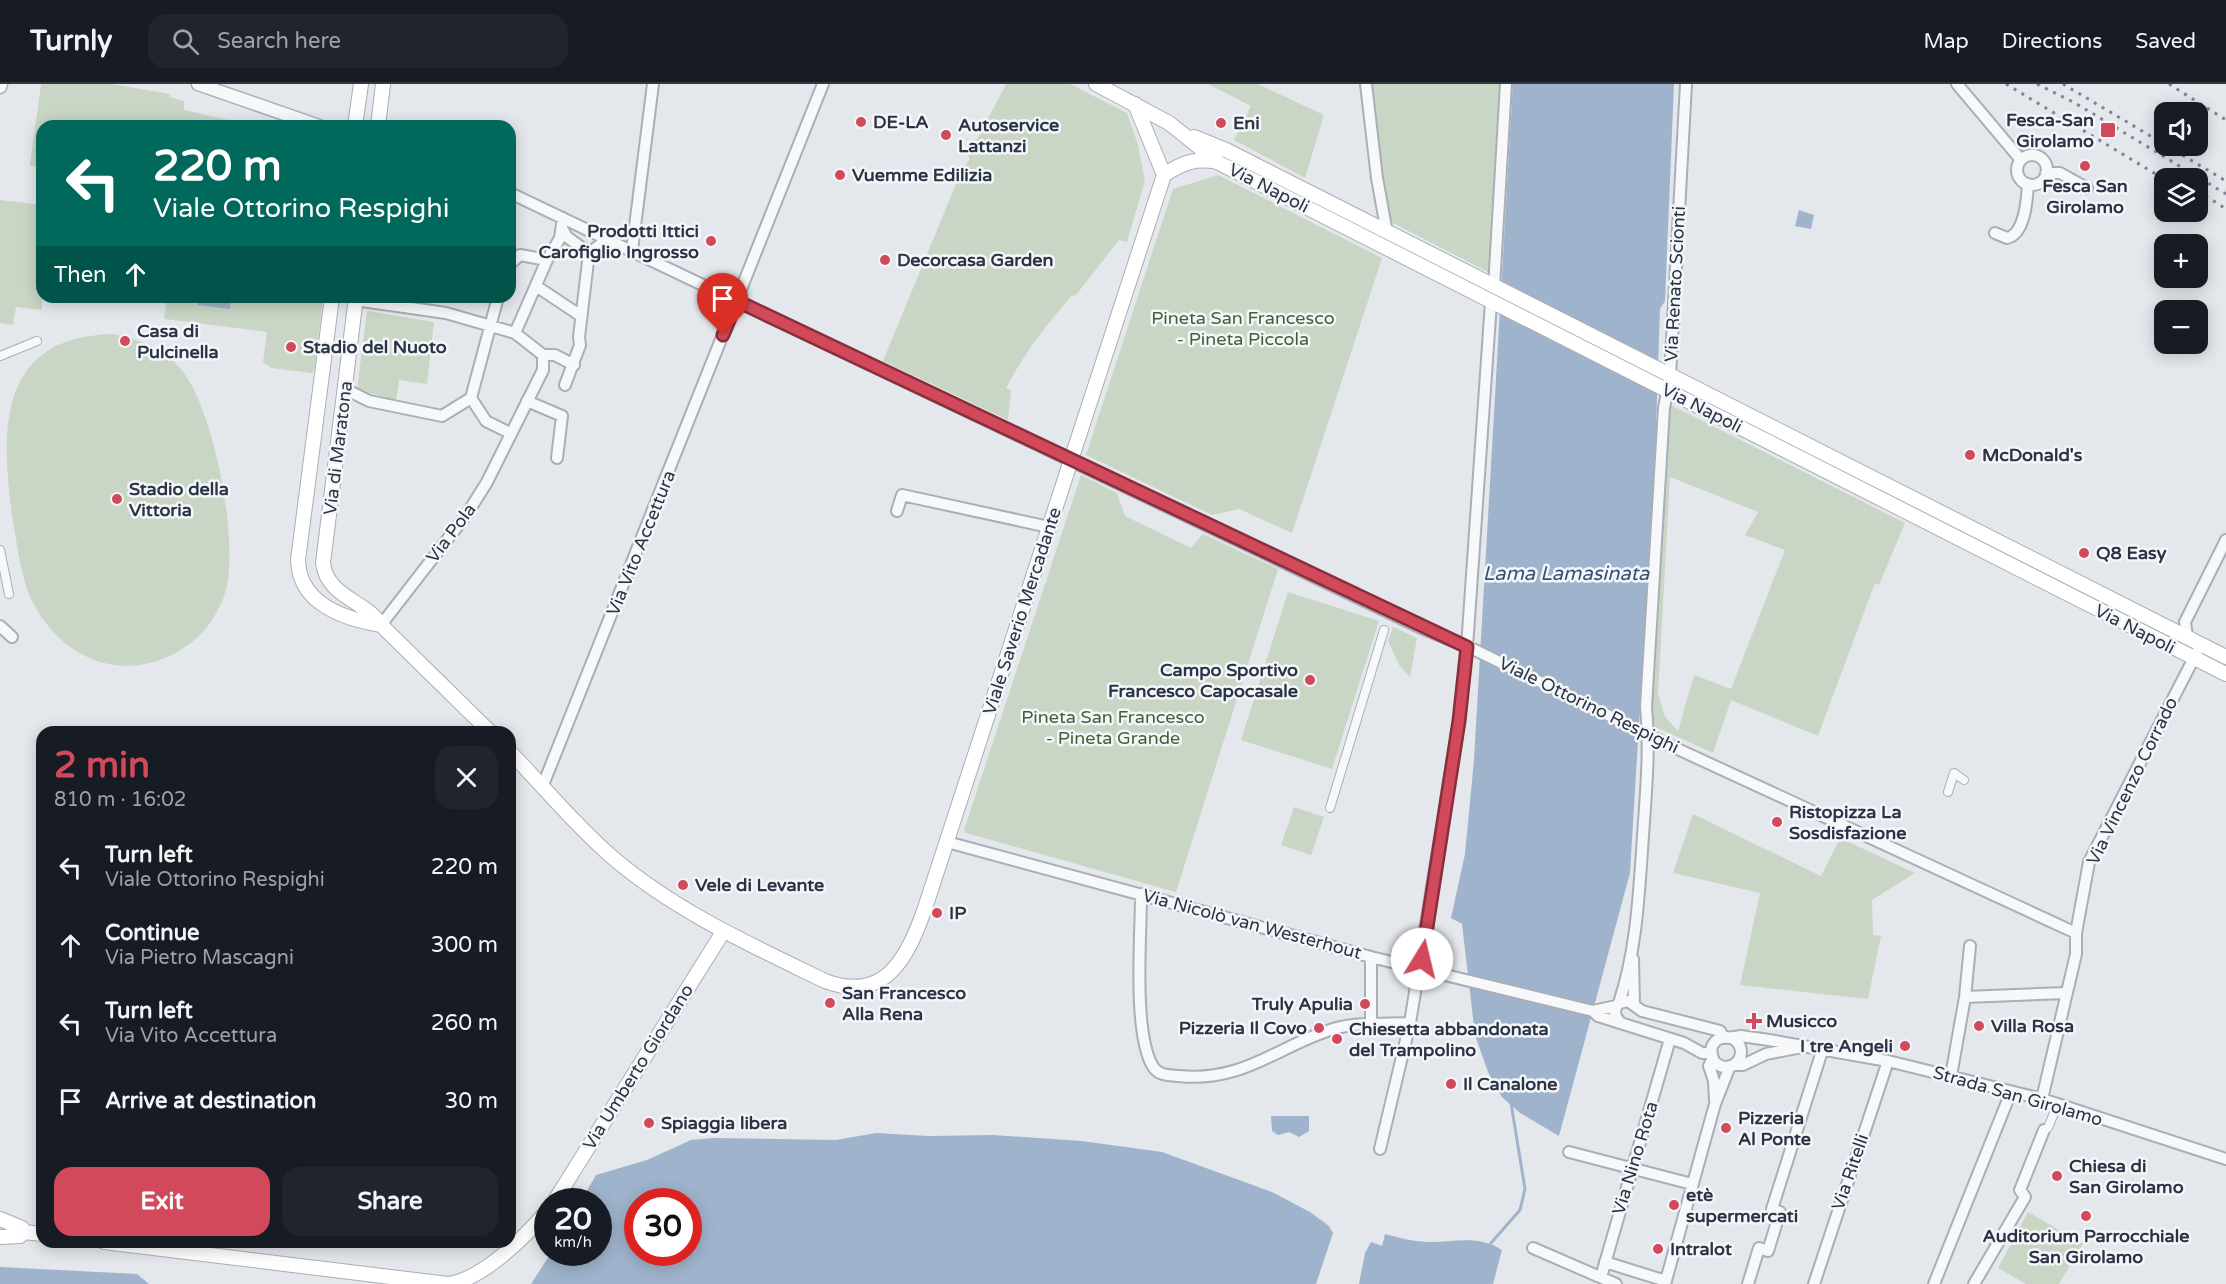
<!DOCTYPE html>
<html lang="en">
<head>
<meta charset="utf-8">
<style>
  body { margin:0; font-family:"Varela Round",sans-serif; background:#20242c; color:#f1f3f6; height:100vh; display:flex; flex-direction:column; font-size:22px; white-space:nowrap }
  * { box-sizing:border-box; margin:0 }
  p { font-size:20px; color:#9ea1a6 }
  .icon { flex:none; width:33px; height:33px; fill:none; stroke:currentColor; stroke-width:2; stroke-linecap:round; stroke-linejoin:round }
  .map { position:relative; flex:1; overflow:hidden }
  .panel { position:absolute; left:36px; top:642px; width:480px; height:522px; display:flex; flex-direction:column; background:#171b24; border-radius:18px; box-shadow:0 3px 15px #0003 }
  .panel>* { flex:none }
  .banner { position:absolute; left:36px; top:36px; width:480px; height:183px; border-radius:18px; box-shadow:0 3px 15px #0003; background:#00695c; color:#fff; overflow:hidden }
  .buttons { position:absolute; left:2154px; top:18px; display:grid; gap:12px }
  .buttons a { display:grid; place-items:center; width:54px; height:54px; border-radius:12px; background:#171b24; box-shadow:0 3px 15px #0003; font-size:30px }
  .speed { position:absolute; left:534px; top:1104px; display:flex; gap:12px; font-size:30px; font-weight:700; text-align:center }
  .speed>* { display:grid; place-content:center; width:78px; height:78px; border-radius:50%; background:#171b24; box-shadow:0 3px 15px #0003; line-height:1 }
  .speed small { font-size:15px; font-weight:400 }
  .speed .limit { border:9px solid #d22; background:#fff; color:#111 }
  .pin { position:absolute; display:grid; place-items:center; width:51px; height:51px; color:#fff; margin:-62px -26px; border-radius:50% 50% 50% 0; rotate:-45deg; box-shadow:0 0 6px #0007 }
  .pin .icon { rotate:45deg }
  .me { position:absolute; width:66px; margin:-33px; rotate:9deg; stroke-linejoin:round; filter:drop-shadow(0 0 4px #0008) }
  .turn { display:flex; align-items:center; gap:21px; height:126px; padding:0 18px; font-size:27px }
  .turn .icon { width:78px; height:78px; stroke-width:2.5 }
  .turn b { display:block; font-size:42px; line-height:51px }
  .then { display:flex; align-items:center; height:57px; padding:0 18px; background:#0003; gap:12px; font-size:22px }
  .round { display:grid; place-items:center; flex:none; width:63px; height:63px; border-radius:18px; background:#20242c }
  .headline { display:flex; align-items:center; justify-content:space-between; height:102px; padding:0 18px }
  h1 { font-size:36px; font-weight:800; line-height:45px; color:#d1495b }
  .cta { display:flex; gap:12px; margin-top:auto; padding:12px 18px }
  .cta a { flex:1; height:69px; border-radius:18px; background:#d1495b; color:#fff; font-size:24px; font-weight:800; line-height:69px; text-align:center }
  .cta a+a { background:#20242c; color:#f1f3f6 }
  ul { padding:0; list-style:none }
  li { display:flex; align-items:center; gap:18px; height:78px; padding:0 18px }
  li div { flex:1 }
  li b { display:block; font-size:22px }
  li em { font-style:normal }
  header { display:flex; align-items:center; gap:36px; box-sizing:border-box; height:84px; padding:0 30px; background:#171b24; border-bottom:2px solid #363941 }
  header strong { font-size:28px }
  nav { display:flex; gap:33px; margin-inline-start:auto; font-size:21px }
  .search { width:420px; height:54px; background:#20242c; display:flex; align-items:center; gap:15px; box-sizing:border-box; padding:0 21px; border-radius:18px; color:#9ea1a6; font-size:22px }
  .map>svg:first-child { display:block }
  .green { fill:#c9d6c5; fill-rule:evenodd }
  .water { fill:#9fb4cc; fill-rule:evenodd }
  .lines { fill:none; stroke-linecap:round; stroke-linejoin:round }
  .stream { stroke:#9fb4cc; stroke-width:3 }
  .pedestrian-casing { stroke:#a9aeb7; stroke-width:10 }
  .minor-casing { stroke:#a9aeb7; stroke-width:14 }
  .tertiary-casing { stroke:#a9aeb7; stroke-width:15 }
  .secondary-casing { stroke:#a9aeb7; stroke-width:16 }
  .pedestrian { stroke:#f7f8fa; stroke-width:8 }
  .minor { stroke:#f7f8fa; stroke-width:10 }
  .tertiary { stroke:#f7f8fa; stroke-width:12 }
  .secondary { stroke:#fff; stroke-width:14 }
  .rail { stroke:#7d8696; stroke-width:3; stroke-dasharray:3 6; stroke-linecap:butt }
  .route-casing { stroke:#882f3b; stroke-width:15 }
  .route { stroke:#d1495b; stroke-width:10 }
  .poi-dot { fill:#d1495b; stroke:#f4f6f9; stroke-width:2 }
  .labels { text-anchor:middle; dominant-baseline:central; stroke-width:5; stroke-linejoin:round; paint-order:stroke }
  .poi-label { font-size:18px; font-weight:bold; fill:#2b3445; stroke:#f4f6f9; text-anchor:start }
  .street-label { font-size:18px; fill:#2b3445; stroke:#f4f6f9 }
  .park-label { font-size:18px; fill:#3f6138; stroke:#f4f6f9 }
  .water-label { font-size:20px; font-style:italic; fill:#34527a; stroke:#f4f6f9 }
</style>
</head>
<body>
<header>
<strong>Turnly</strong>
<div class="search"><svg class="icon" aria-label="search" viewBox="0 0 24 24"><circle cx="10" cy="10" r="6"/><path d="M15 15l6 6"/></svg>Search here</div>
<nav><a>Map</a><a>Directions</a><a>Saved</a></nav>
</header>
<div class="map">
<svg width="2226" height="1200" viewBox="0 0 2226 1200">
  <rect width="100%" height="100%" fill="#e4e7ec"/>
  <!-- green -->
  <path class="green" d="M 41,0 L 111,0 L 170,10 L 169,13 L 184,17 L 184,26 L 254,42 L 42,42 L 42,83 L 30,82 Z
    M 1006,0 L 1070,0 L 1127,29 L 1138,61 L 1145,97 L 1127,158 L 1119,156 L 1076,211 L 1071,212 C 1046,242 1024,269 1006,304 L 1011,306 L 1008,336 L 883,277 L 956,100 L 970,74 L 968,73 Z
    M 1208,0 L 1258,0 L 1324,31 L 1305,94 L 1234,56 L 1251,22 Z
    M 1371,0 L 1502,0 L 1492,190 L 1389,137 L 1381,95 Z
    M 1218,91 L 1382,174 L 1292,449 L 1239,425 L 1212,431 L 1086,371 L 1173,105 Z
    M 0,116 L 42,121 L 42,226 L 16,223 L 13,241 L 0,239 Z
    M 167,213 L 323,213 L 315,284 L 312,289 L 271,284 L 263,278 L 267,248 L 164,235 Z
    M 367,227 L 434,238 L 427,300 L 399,296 L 396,317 L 357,305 Z
    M 113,250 C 139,256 162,263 180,284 C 214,323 239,456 226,506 C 221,523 211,540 199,552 C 141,604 68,585 33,519 C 22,499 16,455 12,431 C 0,341 0,253 113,250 Z
    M 1669,320 L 1905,439 L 1879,501 L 1875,499 L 1818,652 L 1731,616 L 1713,669 L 1653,642 L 1650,633 ZM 1670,393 L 1758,428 L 1745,451 L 1785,466 L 1731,605 L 1694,591 L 1678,647 L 1665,633 L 1658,610 Z
    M 1081,391 L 1117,409 L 1125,432 L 1191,464 L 1203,450 L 1278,485 L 1176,808 L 966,749 L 964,746 Z
    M 1288,508 L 1379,537 L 1332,685 L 1241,656 Z
    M 1393,543 L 1417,554 L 1410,593 L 1399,581 L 1388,557 Z
    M 1294,723 L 1324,733 L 1311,771 L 1281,761 Z
    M 1693,730 L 1821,792 L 1840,754 L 1915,789 L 1872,816 L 1873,851 L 1881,852 L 1868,915 L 1740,901 L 1760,809 L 1673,789 Z
    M 2028,1128 L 2083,1160 L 2059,1200 L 2026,1200 L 1998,1184 Z"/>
  <!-- water -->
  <path class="water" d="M 1513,0 L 1674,0 L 1665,217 L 1660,225 L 1655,375 L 1630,789 L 1559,1052 L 1520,1029 L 1502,1013 L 1488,988 L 1475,951 L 1462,840 L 1451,834 L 1465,770 L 1474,676 Z
    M 1799,126 L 1814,131 L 1811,145 L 1795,142 Z
    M 199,213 L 231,213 L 230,225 L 198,221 Z
    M 1271,1032 L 1309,1032 L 1309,1047 L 1299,1053 L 1289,1048 L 1278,1051 L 1272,1047 Z
    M 876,1049 L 929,1052 L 993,1051 L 1082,1057 L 1162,1068 L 1272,1108 L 1310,1128 L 1329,1142 L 1333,1149 L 1316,1200 L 531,1200 L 551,1169 L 598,1168 L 598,1118 L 581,1117 L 596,1091 L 647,1076 L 691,1056 L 714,1054 L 836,1056 ZM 638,1118 L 688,1118 L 688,1168 L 638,1168 Z
    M 1385,1150 C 1399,1154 1412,1157 1427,1158 C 1454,1159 1477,1150 1502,1166 L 1493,1200 L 1359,1200 L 1365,1169 L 1371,1158 L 1382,1162 Z
    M 0,1183 L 137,1190 L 149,1200 L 0,1200 Z"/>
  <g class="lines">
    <!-- stream -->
    <path class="stream" d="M 1491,1159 L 1520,1126 L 1525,1105 L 1511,1019"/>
    <defs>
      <path id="pedestrian" d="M 0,272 L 37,257
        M 0,466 L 9,510
        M 1948,708 L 1954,689 L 1964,696
        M 1330,724 L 1384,546
        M 2044,1046 L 2048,1044 L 2054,1029"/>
      <path id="minor" d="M 1366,0 L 1377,94 L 1387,149
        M 1957,0 L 2021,76
        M2017 86a15 15 0 1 1 30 0a15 15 0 1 1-30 0Z
        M 2046,89 L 2060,89 L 2087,104
        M 510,109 L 1421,544 L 1475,566 L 1669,661 L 2076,849
        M 563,146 L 567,153 L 589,169
        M 1995,149 L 2007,154 C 2025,150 2027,116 2028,100
        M 632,166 L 653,0
        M 510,180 L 520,171 L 547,176
        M 536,202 L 581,232
        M 1494,203 L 1506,0
        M 355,216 L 446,229 L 515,249 L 543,271 L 555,271 L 574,281
        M 515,249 L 547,176 L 560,154 L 563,134
        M 565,301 L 580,261 L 579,253 L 589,169 L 608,155
        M 345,305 L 369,317 L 442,332 L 471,314 L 498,213
        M 471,314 L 486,337 L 510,349
        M 527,317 L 562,332 L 557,374
        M 897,427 L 902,411 L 1049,443
        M 381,541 L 467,430 L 487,398 L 543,286 L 543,271
        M 0,542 L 12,553
        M 2187,553 L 2185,538 L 2226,456
        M 543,701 L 823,0
        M 947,758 L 1371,873 L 1593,927 L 1616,922
        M 1141,810 C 1141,852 1133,946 1152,981 C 1158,992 1168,991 1179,992 C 1242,999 1278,962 1333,945 C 1356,938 1386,940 1410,939
        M 1371,873 L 1371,941
        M 1633,875 L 1634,920
        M 1965,913 L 2066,909
        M 1619,919 C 1637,865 1639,808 1643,752 C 1646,708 1650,666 1646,623 L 1664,324 L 1670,292 L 1686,0
        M 1593,927 L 1598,932 L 1684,959 L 1702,969 L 1712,969
        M 1620,938 C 1614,932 1613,925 1619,919 L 1628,917 L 1642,927 L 1720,947 L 1724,954
        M1711 968a15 15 0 1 1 30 0a15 15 0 1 1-30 0Z
        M 1728,954 L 1741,952 L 1769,956 L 1888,977 L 2042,1015 L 2226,1075
        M 1713,974 L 1709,982 L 1714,997 L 1715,1016
        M 1734,981 L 1743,981 L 1766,970 L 1802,963
        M 1951,992 L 1965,913 L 1970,862
        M 2042,1015 L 2076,870 L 2076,849 L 2089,778 L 2197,568
        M 1380,1065 L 1410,939 L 1459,637 L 1467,563 L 1491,218
        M 1569,1068 L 1692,1100
        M 1533,1164 L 1616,1200
        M 1605,1178 L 1666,1197
        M 1601,1193 L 1670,955
        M 1665,1200 L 1715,1020 L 1730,982
        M 1748,1200 L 1759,1164 L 1768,1167 L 1780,1128 L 1772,1125 L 1823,964
        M 1814,1200 L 1888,977
        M 1934,1200 L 2011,1008
        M 1974,1200 L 2025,1113 L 2020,1106 L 2044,1046"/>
      <path id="tertiary" d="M 198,0 L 319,42
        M 0,3 L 1,0"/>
      <path id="secondary" d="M 1096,0 L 1169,39 L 1219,79 L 2226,590
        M 1135,20 L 1164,91
        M 355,42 L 361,0
        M 378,42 L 383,0
        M 1194,53 L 1226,66 L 2226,573
        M 1164,91 C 1183,78 1196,74 1218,78
        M 332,213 L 298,476 C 299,519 343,535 381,541
        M 356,213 L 323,479 C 327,513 365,516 381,541 L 490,648
        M 510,668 C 544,703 576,742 612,773 C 675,827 751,861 825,897 C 886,920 908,872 925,824 L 1164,91
        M 554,1118 L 723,848
        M 0,1135 L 22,1144 L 24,1148
        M 0,1153 L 20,1152 L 24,1148 L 42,1150
        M 104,1158 L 448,1200 C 482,1196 526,1152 548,1126"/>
    </defs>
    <!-- pedestrian casing -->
    <use href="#pedestrian" class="pedestrian-casing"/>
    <!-- minor casing -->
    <use href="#minor" class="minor-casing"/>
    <!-- tertiary casing -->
    <use href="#tertiary" class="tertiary-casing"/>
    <!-- secondary casing -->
    <use href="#secondary" class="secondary-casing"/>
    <!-- pedestrian -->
    <use href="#pedestrian" class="pedestrian"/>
    <!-- minor -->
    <use href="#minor" class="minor"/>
    <!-- tertiary -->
    <use href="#tertiary" class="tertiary"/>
    <!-- secondary -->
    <use href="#secondary" class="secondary"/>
    <!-- rail -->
    <path class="rail" d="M 2006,0 L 2164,95
      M 2037,0 L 2075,19 L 2226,110
      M 2063,0 L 2164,60
      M 2169,0 L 2226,36
      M 2167,62 L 2226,97
      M 2198,107 L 2226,125"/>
  </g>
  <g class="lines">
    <defs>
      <path id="route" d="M 723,251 L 737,217 L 1467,563 L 1459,637 L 1422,875"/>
    </defs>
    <!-- route casing -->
    <use href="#route" class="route-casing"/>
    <!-- route -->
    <use href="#route" class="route"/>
  </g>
  <!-- markers -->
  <g class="poi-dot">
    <circle cx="861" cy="38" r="6"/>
    <circle cx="1221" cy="39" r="6"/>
    <rect x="2100" y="38" width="16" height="16" rx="3"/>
    <circle cx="946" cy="51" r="6"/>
    <circle cx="2085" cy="82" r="6"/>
    <circle cx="840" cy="91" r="6"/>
    <circle cx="711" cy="157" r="6"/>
    <circle cx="885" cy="176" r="6"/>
    <circle cx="125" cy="257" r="6"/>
    <circle cx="291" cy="263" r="6"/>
    <circle cx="1970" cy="371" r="6"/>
    <circle cx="117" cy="415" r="6"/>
    <circle cx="2084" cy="469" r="6"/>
    <circle cx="1310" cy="596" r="6"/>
    <circle cx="1777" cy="738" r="6"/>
    <circle cx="683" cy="801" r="6"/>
    <circle cx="937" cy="829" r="6"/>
    <circle cx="830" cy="919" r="6"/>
    <circle cx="1365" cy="920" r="6"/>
    <path d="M1751 928h6v6h6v6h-6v6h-6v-6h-6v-6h6z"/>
    <circle cx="1979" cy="942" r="6"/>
    <circle cx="1319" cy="944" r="6"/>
    <circle cx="1337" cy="955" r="6"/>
    <circle cx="1905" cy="962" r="6"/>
    <circle cx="1451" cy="1000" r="6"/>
    <circle cx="649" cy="1039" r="6"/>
    <circle cx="1726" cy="1044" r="6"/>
    <circle cx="2057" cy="1092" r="6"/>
    <circle cx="1674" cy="1121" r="6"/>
    <circle cx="2086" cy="1132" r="6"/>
    <circle cx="1658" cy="1165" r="6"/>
  </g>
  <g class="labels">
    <!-- poi labels -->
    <g class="poi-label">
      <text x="2094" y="36" text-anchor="end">Fesca-San<tspan x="2094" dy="21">Girolamo</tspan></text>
      <text x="873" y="38">DE-LA</text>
      <text x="1233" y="39">Eni</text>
      <text x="958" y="41">Autoservice<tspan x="958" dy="21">Lattanzi</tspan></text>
      <text x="852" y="91">Vuemme Edilizia</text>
      <text x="2085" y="102" text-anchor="middle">Fesca San<tspan x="2085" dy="21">Girolamo</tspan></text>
      <text x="699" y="147" text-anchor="end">Prodotti Ittici<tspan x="699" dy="21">Carofiglio Ingrosso</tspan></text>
      <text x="897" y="176">Decorcasa Garden</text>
      <text x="137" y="247">Casa di<tspan x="137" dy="21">Pulcinella</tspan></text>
      <text x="303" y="263">Stadio del Nuoto</text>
      <text x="1982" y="371">McDonald's</text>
      <text x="129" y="405">Stadio della<tspan x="129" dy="21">Vittoria</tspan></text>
      <text x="2096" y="469">Q8 Easy</text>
      <text x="1298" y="586" text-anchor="end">Campo Sportivo<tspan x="1298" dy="21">Francesco Capocasale</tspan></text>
      <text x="1789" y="728">Ristopizza La<tspan x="1789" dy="21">Sosdisfazione</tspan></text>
      <text x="695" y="801">Vele di Levante</text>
      <text x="949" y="829">IP</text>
      <text x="842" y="909">San Francesco<tspan x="842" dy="21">Alla Rena</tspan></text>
      <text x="1353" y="920" text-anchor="end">Truly Apulia</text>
      <text x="1766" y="937">Musicco</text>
      <text x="1991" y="942">Villa Rosa</text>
      <text x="1307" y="944" text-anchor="end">Pizzeria Il Covo</text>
      <text x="1349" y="945">Chiesetta abbandonata<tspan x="1349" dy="21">del Trampolino</tspan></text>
      <text x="1893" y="962" text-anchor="end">I tre Angeli</text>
      <text x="1463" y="1000">Il Canalone</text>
      <text x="1738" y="1034">Pizzeria<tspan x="1738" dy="21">Al Ponte</tspan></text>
      <text x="661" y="1039">Spiaggia libera</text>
      <text x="2069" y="1082">Chiesa di<tspan x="2069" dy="21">San Girolamo</tspan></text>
      <text x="1686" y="1111">etè<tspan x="1686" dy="21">supermercati</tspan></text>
      <text x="2086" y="1152" text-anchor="middle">Auditorium Parrocchiale<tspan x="2086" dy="21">San Girolamo</tspan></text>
      <text x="1670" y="1165">Intralot</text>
    </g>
    <!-- street labels -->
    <g class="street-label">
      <text transform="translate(1269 104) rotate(27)">Via Napoli</text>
      <text transform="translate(1675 200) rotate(-87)">Via Renato Scionti</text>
      <text transform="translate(1702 324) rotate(27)">Via Napoli</text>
      <text transform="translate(338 364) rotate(-83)">Via di Maratona</text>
      <text transform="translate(451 449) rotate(-53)">Via Pola</text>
      <text transform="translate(641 459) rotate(-68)">Via Vito Accettura</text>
      <text transform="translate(1022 527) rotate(-72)">Viale Saverio Mercadante</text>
      <text transform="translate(2135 545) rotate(27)">Via Napoli</text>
      <text transform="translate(1589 621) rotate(26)">Viale Ottorino Respighi</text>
      <text transform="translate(2132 697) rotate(-64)">Via Vincenzo Corrado</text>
      <text transform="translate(1252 840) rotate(15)">Via Nicolò van Westerhout</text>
      <text transform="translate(638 983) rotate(-58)">Via Umberto Giordano</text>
      <text transform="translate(2018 1012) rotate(16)">Strada San Girolamo</text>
      <text transform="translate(1635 1074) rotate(-73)">Via Nino Rota</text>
      <text transform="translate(1850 1088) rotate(-71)">Via Ritelli</text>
    </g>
    <!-- park labels -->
    <g class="park-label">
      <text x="1243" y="234">Pineta San Francesco<tspan x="1243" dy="21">- Pineta Piccola</tspan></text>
      <text x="1113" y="633">Pineta San Francesco<tspan x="1113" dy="21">- Pineta Grande</tspan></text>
    </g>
    <!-- water labels -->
    <g class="water-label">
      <text x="1566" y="490">Lama Lamasinata</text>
    </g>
  </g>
</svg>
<div class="buttons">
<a><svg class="icon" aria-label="sound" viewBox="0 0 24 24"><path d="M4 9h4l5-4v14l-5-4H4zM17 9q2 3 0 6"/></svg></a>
<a><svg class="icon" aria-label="layers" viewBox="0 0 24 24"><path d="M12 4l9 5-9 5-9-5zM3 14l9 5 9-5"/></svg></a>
<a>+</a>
<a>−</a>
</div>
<div class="speed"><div>20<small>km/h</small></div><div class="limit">30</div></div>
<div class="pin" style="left:723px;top:251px;background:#d93025"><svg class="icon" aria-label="arrive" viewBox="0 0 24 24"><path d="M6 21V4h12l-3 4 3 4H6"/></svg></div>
<svg class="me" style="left:1422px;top:875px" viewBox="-20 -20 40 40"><circle r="19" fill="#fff"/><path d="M0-13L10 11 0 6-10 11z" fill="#d1495b"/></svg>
<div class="banner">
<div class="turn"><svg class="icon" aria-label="left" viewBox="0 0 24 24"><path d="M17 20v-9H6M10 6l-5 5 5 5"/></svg><div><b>220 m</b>Viale Ottorino Respighi</div></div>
<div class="then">Then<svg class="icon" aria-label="ahead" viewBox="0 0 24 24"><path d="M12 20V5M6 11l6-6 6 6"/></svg></div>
</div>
<section class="panel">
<div class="headline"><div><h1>2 min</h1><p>810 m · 16:02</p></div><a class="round"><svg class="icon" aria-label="close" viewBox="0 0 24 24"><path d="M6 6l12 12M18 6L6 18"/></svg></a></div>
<ul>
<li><svg class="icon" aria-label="left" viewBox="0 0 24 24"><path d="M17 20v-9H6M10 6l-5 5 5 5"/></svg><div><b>Turn left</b><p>Viale Ottorino Respighi</p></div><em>220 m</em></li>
<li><svg class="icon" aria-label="ahead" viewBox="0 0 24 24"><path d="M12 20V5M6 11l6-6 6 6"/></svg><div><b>Continue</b><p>Via Pietro Mascagni</p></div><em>300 m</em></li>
<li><svg class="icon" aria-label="left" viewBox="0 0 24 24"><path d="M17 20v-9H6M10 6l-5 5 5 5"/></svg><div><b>Turn left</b><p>Via Vito Accettura</p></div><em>260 m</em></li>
<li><svg class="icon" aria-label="arrive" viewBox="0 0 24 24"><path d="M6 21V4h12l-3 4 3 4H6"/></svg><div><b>Arrive at destination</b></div><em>30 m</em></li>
</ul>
<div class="cta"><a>Exit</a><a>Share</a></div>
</section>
</div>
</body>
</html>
